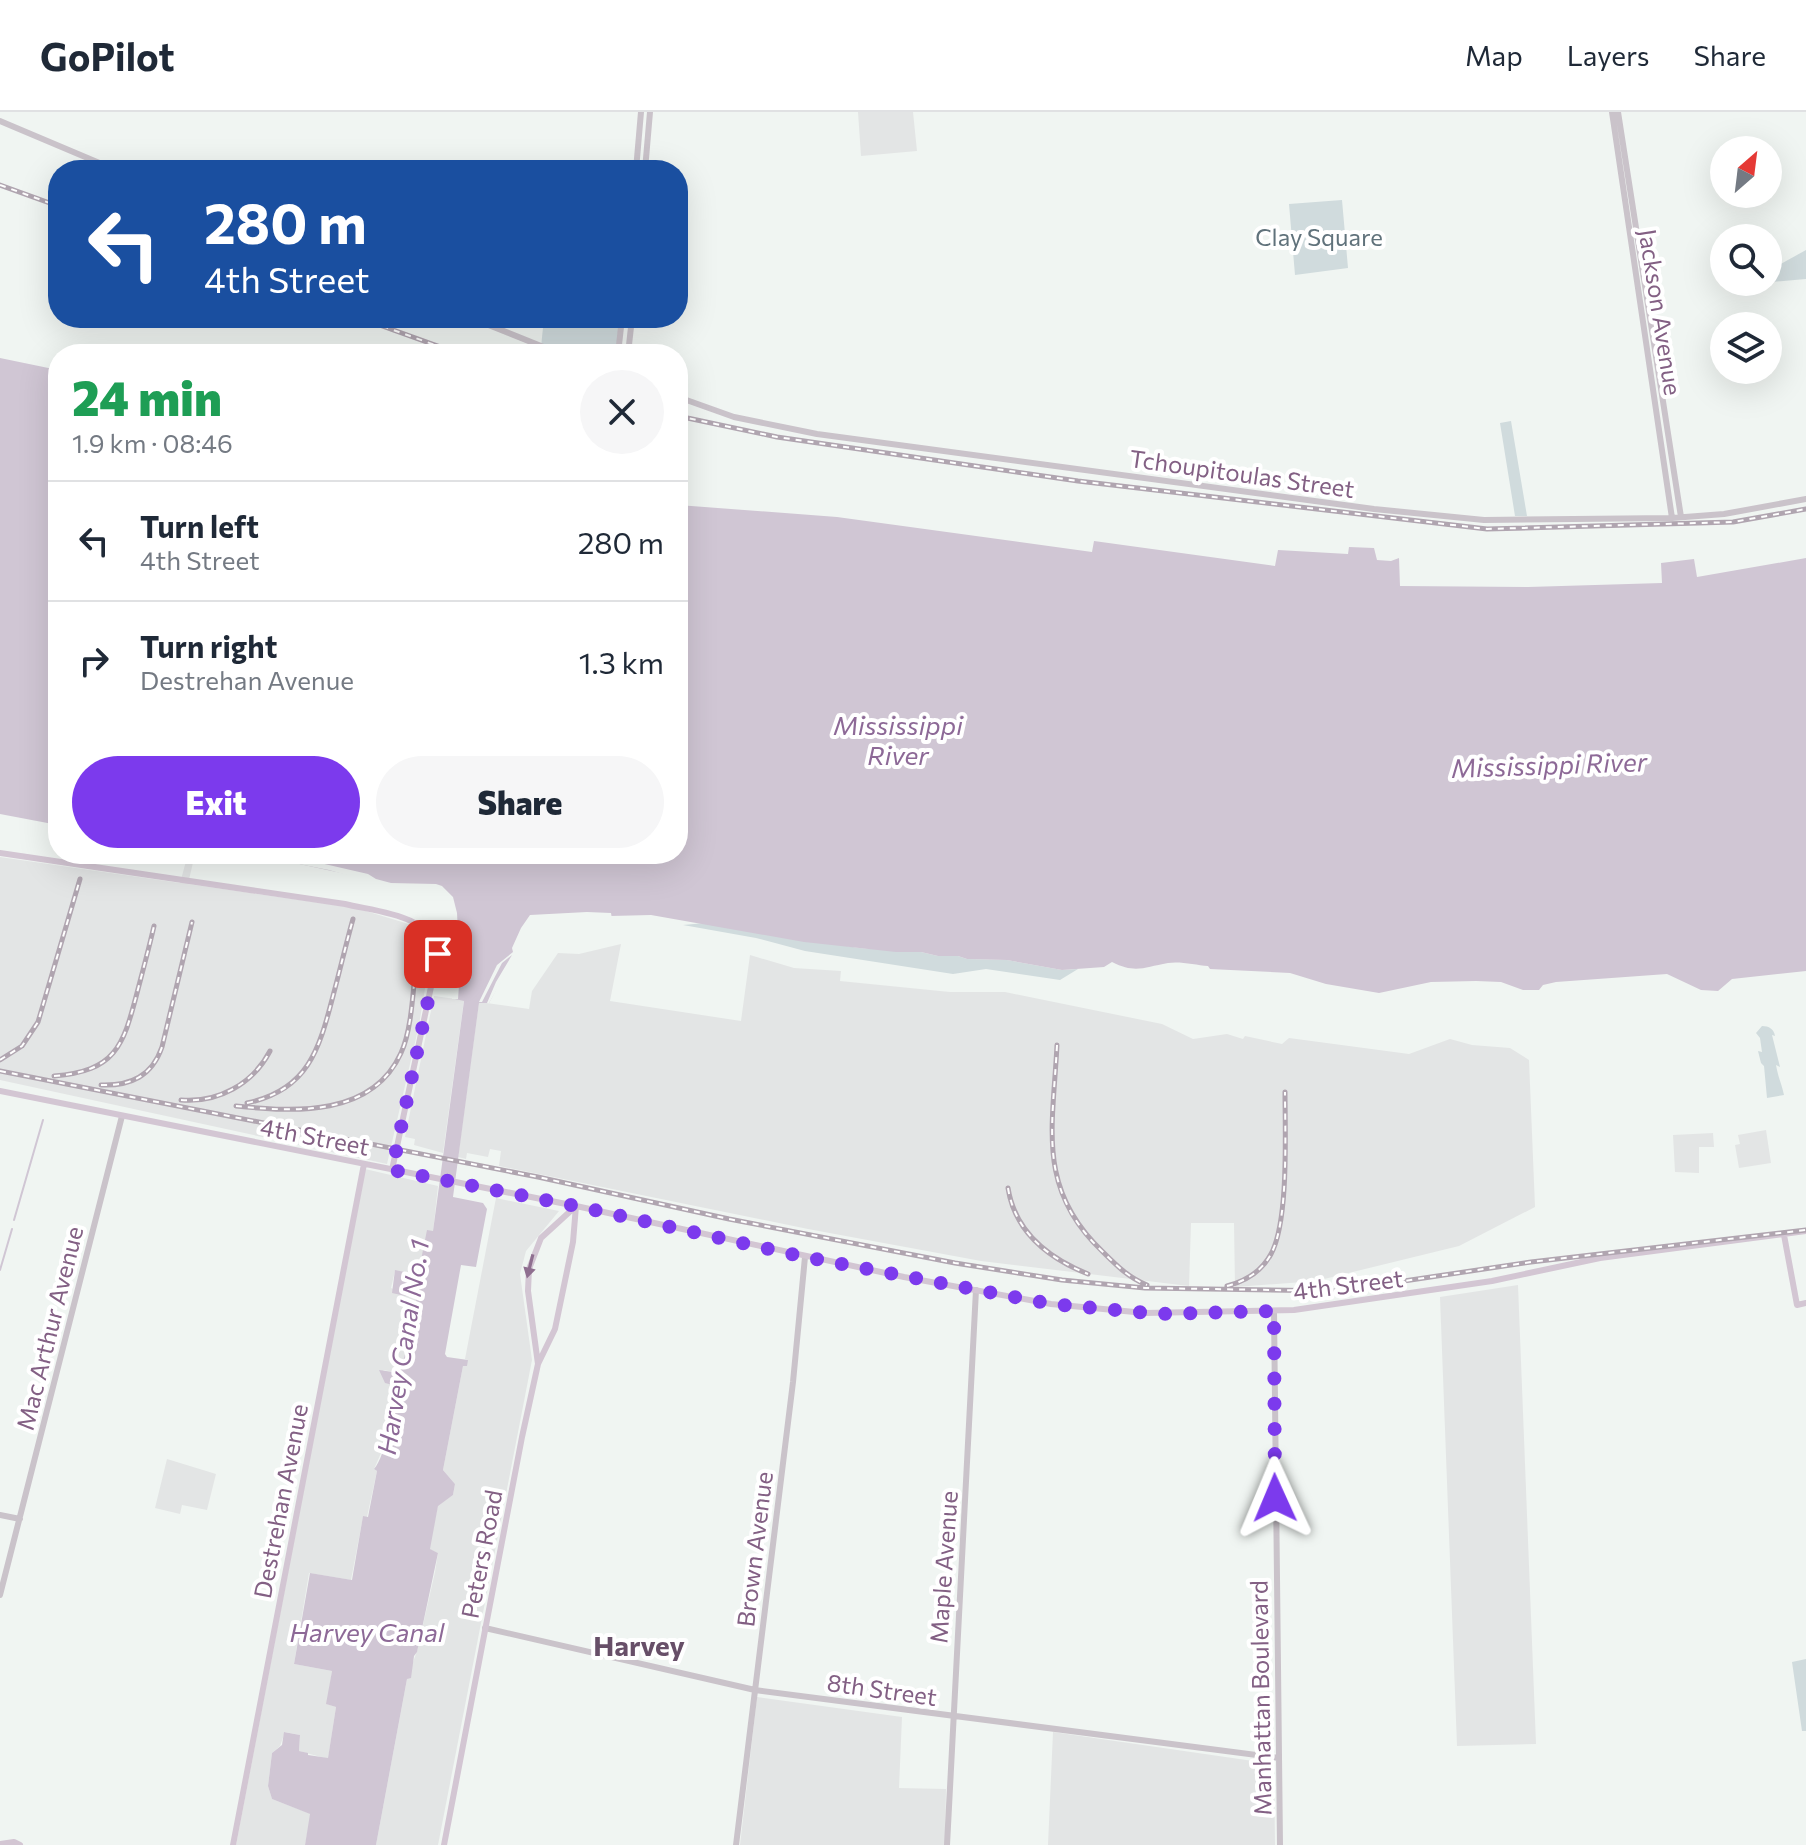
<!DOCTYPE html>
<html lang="en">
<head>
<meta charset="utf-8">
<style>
  body { margin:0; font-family:Commissioner,sans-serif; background:#f6f6f7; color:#1f2937; height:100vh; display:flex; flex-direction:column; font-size:30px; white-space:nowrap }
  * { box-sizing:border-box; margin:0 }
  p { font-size:26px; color:#747a83 }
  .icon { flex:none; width:44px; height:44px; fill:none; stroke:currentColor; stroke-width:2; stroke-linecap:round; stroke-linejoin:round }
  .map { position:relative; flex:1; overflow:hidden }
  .drawer { position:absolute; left:48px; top:232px; width:640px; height:520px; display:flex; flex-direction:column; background:#fff; border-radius:32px; box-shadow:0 8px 32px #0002 }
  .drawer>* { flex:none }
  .banner { position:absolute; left:48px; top:48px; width:640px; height:168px; border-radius:32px; box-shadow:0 8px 32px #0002; background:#1a4fa0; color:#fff; overflow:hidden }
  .needle { width:52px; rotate:28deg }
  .fabs { position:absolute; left:1710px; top:24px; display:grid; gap:16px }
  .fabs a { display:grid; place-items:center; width:72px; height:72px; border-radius:50%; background:#fff; box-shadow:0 8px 32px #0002; font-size:40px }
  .pin { position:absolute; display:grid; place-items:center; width:68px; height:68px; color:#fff; margin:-34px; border-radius:16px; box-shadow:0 4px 12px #0006 }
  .me { position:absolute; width:88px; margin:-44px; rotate:359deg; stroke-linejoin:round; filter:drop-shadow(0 0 6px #0008) }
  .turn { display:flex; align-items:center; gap:28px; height:168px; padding:0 24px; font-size:36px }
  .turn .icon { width:104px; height:104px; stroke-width:2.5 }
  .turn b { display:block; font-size:56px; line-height:68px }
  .round { display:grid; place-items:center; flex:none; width:84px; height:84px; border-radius:42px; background:#f6f6f7 }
  .headline { display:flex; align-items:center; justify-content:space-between; height:136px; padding:0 24px }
  h1 { font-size:48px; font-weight:800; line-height:60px; color:#1e9e55 }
  .action { display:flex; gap:16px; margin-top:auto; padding:16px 24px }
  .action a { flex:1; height:92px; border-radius:48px; background:#7c3aed; color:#fff; font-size:32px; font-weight:800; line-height:92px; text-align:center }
  .action a+a { background:#f6f6f7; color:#1f2937 }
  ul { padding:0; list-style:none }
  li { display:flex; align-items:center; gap:24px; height:120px; padding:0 24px; border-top:2px solid #e0e1e3 }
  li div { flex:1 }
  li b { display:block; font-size:30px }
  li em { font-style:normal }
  header { display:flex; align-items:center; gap:48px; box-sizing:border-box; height:112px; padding:0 40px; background:#fff; border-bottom:2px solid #e0e1e3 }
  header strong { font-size:38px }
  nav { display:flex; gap:44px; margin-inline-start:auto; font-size:28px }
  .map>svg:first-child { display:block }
  .built { fill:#e3e5e5 }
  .green { fill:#d0dbdd }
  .water { fill:#d0c6d4 }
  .pier { fill:#f0f5f2 }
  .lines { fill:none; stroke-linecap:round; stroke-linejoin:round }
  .stream { stroke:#d0c6d4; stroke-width:2 }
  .tertiary { stroke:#cac3ca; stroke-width:6 }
  .secondary { stroke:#d3c6d3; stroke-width:6 }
  .rail-casing { stroke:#b0a5b0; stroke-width:5 }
  .rail { stroke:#fff; stroke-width:2; stroke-dasharray:6; stroke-linecap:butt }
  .oneway { fill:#8f6f90 }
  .route { stroke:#7c3aed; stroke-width:14; stroke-dasharray:0 25.2 }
  .labels { text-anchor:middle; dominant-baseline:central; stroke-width:8; stroke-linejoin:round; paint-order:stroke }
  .park-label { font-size:24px; fill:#60727b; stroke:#fff }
  .street-label { font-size:24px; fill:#836084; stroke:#fff }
  .water-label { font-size:26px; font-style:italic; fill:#8d6997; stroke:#fff }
  .quarter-label { font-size:28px; font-weight:bold; fill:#674f68; stroke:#fff }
</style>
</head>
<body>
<header>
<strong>GoPilot</strong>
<nav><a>Map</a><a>Layers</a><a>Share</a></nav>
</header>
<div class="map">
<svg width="1806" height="1733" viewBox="0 0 1806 1733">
  <rect width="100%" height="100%" fill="#f0f5f2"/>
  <!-- built -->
  <path class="built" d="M 858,0 L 913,0 L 917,39 L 861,44 Z
    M 188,742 L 195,742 L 188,772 L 356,796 L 412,813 L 429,826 L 430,846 L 419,913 L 387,1052 L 0,968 L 0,745 L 180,771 Z
    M 621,832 L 610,889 L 741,909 L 750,843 L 794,856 L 841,859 L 840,869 L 950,880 L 1005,880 L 1162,912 L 1193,927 L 1227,922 L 1243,927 L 1245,924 L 1282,932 L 1289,926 L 1409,942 L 1450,927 L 1472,933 L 1510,936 L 1529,948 L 1535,1095 L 1459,1134 L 1316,1169 L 1235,1175 L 1234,1111 L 1191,1111 L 1189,1174 L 981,1149 L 808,1117 L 499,1054 L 501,1039 L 490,1037 L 488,1045 L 467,1041 L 466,1047 L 458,1045 L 479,890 L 529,897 L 532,879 L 558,841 L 579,842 Z
    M 434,884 L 464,888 L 443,1041 L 414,1033 L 415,1027 L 405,1025 Z
    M 1766,1018 L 1771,1051 L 1739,1056 L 1735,1033 L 1740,1032 L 1738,1023 Z
    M 1713,1021 L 1714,1035 L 1699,1035 L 1699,1061 L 1675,1060 L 1673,1023 Z
    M 365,1057 L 438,1074 L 433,1120 L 428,1119 L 418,1163 L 395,1159 L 391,1176 L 415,1186 L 418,1193 L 400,1261 L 383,1258 L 397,1273 L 385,1332 L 374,1357 L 377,1359 L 367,1405 L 363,1405 L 351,1468 L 309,1461 L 294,1552 L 332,1559 L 327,1592 L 336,1595 L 328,1647 L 299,1639 L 300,1623 L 285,1620 L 280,1634 L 272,1641 L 268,1674 L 272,1687 L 311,1702 L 305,1733 L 236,1733 Z
    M 496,1086 L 559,1099 L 526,1139 L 520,1162 L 532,1248 L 438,1733 L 376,1733 L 407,1567 L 417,1539 L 435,1460 L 438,1441 L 429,1437 L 438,1393 L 453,1383 L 455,1372 L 443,1358 L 463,1254 L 468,1248 L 465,1247 Z
    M 1518,1173 L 1536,1632 L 1457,1634 L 1440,1185 Z
    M 167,1347 L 216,1362 L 207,1398 L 182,1393 L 180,1402 L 155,1396 Z
    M 757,1585 L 902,1605 L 899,1676 L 946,1677 L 945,1733 L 740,1733 Z
    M 1053,1620 L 1274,1652 L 1275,1733 L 1048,1733 Z"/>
  <!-- green -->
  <path class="green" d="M 1342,88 L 1348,156 L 1295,163 L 1289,92 Z
    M 1806,138 L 1806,167 L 1759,171 L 1768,170 L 1768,159 Z
    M 544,206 L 622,206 L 618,242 L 561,242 L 541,235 Z
    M 1511,309 L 1527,404 L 1515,404 L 1500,311 Z
    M 705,811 L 859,836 L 921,840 L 938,844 L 958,844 L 967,847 L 1007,848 L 1062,858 L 1078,857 L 1060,868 L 986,857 L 953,862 L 805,839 L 756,826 L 683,813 Z
    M 1762,914 C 1769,914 1774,917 1775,924 L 1772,923 L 1780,955 L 1776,953 C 1778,965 1782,973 1784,983 L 1767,986 L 1764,954 L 1761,951 L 1758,939 L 1762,940 L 1760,926 L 1756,921 Z
    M 1806,1547 L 1806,1619 L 1802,1619 L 1792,1550 Z"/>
  <!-- water -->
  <path class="water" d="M 0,246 L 58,258 L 58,713 L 0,702 Z
    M 678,393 L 837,405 L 1092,440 L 1094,429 L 1275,454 L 1278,438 L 1348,442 L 1349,435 L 1374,436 L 1377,448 L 1391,449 L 1399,446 L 1400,474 L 1528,475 L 1662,471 L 1661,451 L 1694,447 L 1697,465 L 1806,446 L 1806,859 L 1732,867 L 1718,879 L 1701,878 L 1667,862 L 1556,870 L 1543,873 L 1539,878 L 1523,878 L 1501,870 L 1476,869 L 1431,870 L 1379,881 L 1326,872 L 1290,861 L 1210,857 L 1208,854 C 1196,853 1180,849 1168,851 C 1144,855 1136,862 1112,850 L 1104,855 L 1062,858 L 1007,848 L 967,847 L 958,844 L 938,844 L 921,840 L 896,840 L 804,830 L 651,803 L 529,806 L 513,840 L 514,845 L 489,891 L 479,891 L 453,1085 L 483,1091 L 487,1097 L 476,1155 L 461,1153 L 445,1242 L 447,1245 L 468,1248 L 467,1254 L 463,1254 L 443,1358 L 455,1372 L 453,1383 L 438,1394 L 430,1437 L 438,1441 L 417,1540 L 414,1544 L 411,1566 L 407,1567 L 376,1733 L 305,1733 L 310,1702 L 272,1687 L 268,1674 L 272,1641 L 282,1633 L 284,1620 L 300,1623 L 299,1639 L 308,1641 L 308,1643 L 328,1646 L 336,1595 L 326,1592 L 332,1559 L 294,1552 L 310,1461 L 352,1468 L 363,1404 L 368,1405 L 377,1359 L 374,1357 C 386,1344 394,1294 397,1274 L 385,1271 L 379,1258 L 400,1261 L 418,1193 L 415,1186 L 392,1181 L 395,1158 L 418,1163 L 427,1118 L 433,1119 L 464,889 L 455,887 L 458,860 L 449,787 L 432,775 L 397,773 L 253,742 L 678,742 Z"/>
  <!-- pier -->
  <path class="pier" d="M 249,742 L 281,742 L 368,762 L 376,767 L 391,771 L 436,772 L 442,774 L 453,785 L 457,801 L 460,860 L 458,887 L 452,887 L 453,823 L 450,804 L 446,789 L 431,778 L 396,777 L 329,758 Z
    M 587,800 L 611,801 L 612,807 L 575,809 L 542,806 L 532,809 L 515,839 L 516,845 L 489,891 L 487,891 L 496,870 L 512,843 L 502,851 L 482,890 L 479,890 L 497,853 L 513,840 L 512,836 L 521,816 L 530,803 Z"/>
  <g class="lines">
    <!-- stream -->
    <path class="stream" d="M 14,1108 L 43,1008
      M 0,1158 L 12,1117"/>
    <!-- tertiary -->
    <path class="tertiary" d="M 1612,0 L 1672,406
      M 1618,0 L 1681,405
      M 0,9 L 116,58
      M 636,58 L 641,0
      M 645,58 L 650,0
      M 471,206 L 561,242
      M 618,242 L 622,206
      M 628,242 L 632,206
      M 678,285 L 734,305 L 817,322 L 1374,397 L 1484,408 L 1672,406 L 1724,402 L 1806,387
      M 1274,1199 L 1280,1733
      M 0,1403 L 20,1407
      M 0,1483 L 122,1004
      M 485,1516 L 755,1578 L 1279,1646
      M 736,1733 L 793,1270 L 805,1145
      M 947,1733 L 976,1178"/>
    <!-- secondary -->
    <path class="secondary" d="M 0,741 L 345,792 C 378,800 431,802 438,842 L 392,1058
      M 0,979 L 576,1094 L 904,1165 L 1051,1192 L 1145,1201 L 1294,1198 L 1492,1169 L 1600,1146 L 1806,1119
      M 1784,1123 L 1797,1193 L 1806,1191
      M 0,1732 L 14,1730 L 20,1733
      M 233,1733 L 364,1052
      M 444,1733 L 522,1325 L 538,1252 L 555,1217 L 573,1130 L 576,1094 L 541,1126 L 529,1157 L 528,1179 L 538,1252"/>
    <defs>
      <path id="rail" d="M 0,73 L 58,94
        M 360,206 L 460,242
        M 678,304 L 777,325 L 1078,369 L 1487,417 L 1733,410 L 1806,397
        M 1057,933 C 1053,1015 1036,1077 1103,1140 C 1116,1153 1129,1166 1147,1173
        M 0,948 L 22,934 L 38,910 L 80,767
        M 0,959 L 538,1065 L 729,1107 L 955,1151 L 1062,1168 L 1145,1176 L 1337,1179 L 1531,1150 L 1806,1118
        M 54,964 C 115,959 123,935 137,881 C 143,858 149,836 154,814
        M 101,973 C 131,974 152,964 162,935 L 192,810
        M 181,988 C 218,991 253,972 270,939
        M 247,991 C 308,978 319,938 333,884 C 340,858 346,832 353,807
        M 236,994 C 295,1000 372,1005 401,941 C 413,915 413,871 417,843
        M 1008,1076 C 1015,1120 1048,1146 1088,1162
        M 1227,1174 C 1246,1169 1262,1159 1271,1142 C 1289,1109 1285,1019 1285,980"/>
    </defs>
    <!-- rail casing -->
    <use href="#rail" class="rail-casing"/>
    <!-- rail -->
    <use href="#rail" class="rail"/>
  </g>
  <!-- one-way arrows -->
  <defs><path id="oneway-solid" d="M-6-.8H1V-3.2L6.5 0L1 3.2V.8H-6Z" transform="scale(2)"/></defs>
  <use class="oneway" href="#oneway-solid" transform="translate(530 1154) rotate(104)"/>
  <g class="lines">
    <!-- route -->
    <path class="route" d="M 438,842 L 392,1058 L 576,1094 L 805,1145 L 1051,1192 L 1159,1202 L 1274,1199 L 1275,1386"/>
  </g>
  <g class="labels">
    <!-- park labels -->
    <g class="park-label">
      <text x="1319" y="124">Clay Square</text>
    </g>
    <!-- street labels -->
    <g class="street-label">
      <text transform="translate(1661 200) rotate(81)">Jackson Avenue</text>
      <text transform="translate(1242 361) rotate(8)">Tchoupitoulas Street</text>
      <text transform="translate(315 1024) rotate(11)">4th Street</text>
      <text transform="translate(1348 1172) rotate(-7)">4th Street</text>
      <text transform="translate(49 1216) rotate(-76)">Mac Arthur Avenue</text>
      <text transform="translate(280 1389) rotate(-79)">Destrehan Avenue</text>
      <text transform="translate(754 1437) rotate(-83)">Brown Avenue</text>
      <text transform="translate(481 1442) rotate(-79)">Peters Road</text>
      <text transform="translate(943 1455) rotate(-86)">Maple Avenue</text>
      <text transform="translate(882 1577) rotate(8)">8th Street</text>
      <text transform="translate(1260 1586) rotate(-91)">Manhattan Boulevard</text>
    </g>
    <!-- water labels -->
    <g class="water-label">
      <text x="898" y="612">Mississippi<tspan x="898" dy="30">River</tspan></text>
      <text transform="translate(1549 652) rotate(-2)">Mississippi River</text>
      <text transform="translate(402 1235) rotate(-81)">Harvey Canal No. 1</text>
      <text x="367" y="1519">Harvey Canal</text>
    </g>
    <!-- quarter labels -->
    <g class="quarter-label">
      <text x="639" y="1533">Harvey</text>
    </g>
  </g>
</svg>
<div class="fabs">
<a><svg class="needle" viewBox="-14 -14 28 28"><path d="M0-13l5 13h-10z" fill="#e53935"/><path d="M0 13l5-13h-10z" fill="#747a83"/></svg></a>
<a><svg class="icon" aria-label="search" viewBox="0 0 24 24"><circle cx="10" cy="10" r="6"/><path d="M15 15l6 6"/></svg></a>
<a><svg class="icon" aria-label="layers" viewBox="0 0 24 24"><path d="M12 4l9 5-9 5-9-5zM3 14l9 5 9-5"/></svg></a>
</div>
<div class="pin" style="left:438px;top:842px;background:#d93025"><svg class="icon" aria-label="arrive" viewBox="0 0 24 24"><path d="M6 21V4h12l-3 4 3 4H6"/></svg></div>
<svg class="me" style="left:1275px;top:1386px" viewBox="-20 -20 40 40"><path d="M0-17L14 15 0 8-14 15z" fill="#7c3aed" stroke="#fff" stroke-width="4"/></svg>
<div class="banner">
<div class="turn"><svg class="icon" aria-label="left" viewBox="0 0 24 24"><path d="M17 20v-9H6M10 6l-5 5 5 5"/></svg><div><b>280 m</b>4th Street</div></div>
</div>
<section class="drawer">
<div class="headline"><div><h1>24 min</h1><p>1.9 km · 08:46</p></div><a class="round"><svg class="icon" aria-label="close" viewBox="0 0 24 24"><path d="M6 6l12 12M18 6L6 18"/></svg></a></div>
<ul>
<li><svg class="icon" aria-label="left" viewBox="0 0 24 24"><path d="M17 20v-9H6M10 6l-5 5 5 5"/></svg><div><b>Turn left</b><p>4th Street</p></div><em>280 m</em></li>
<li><svg class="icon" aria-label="right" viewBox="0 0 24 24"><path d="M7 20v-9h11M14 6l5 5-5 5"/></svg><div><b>Turn right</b><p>Destrehan Avenue</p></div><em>1.3 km</em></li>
</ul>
<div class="action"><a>Exit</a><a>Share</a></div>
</section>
</div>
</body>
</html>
